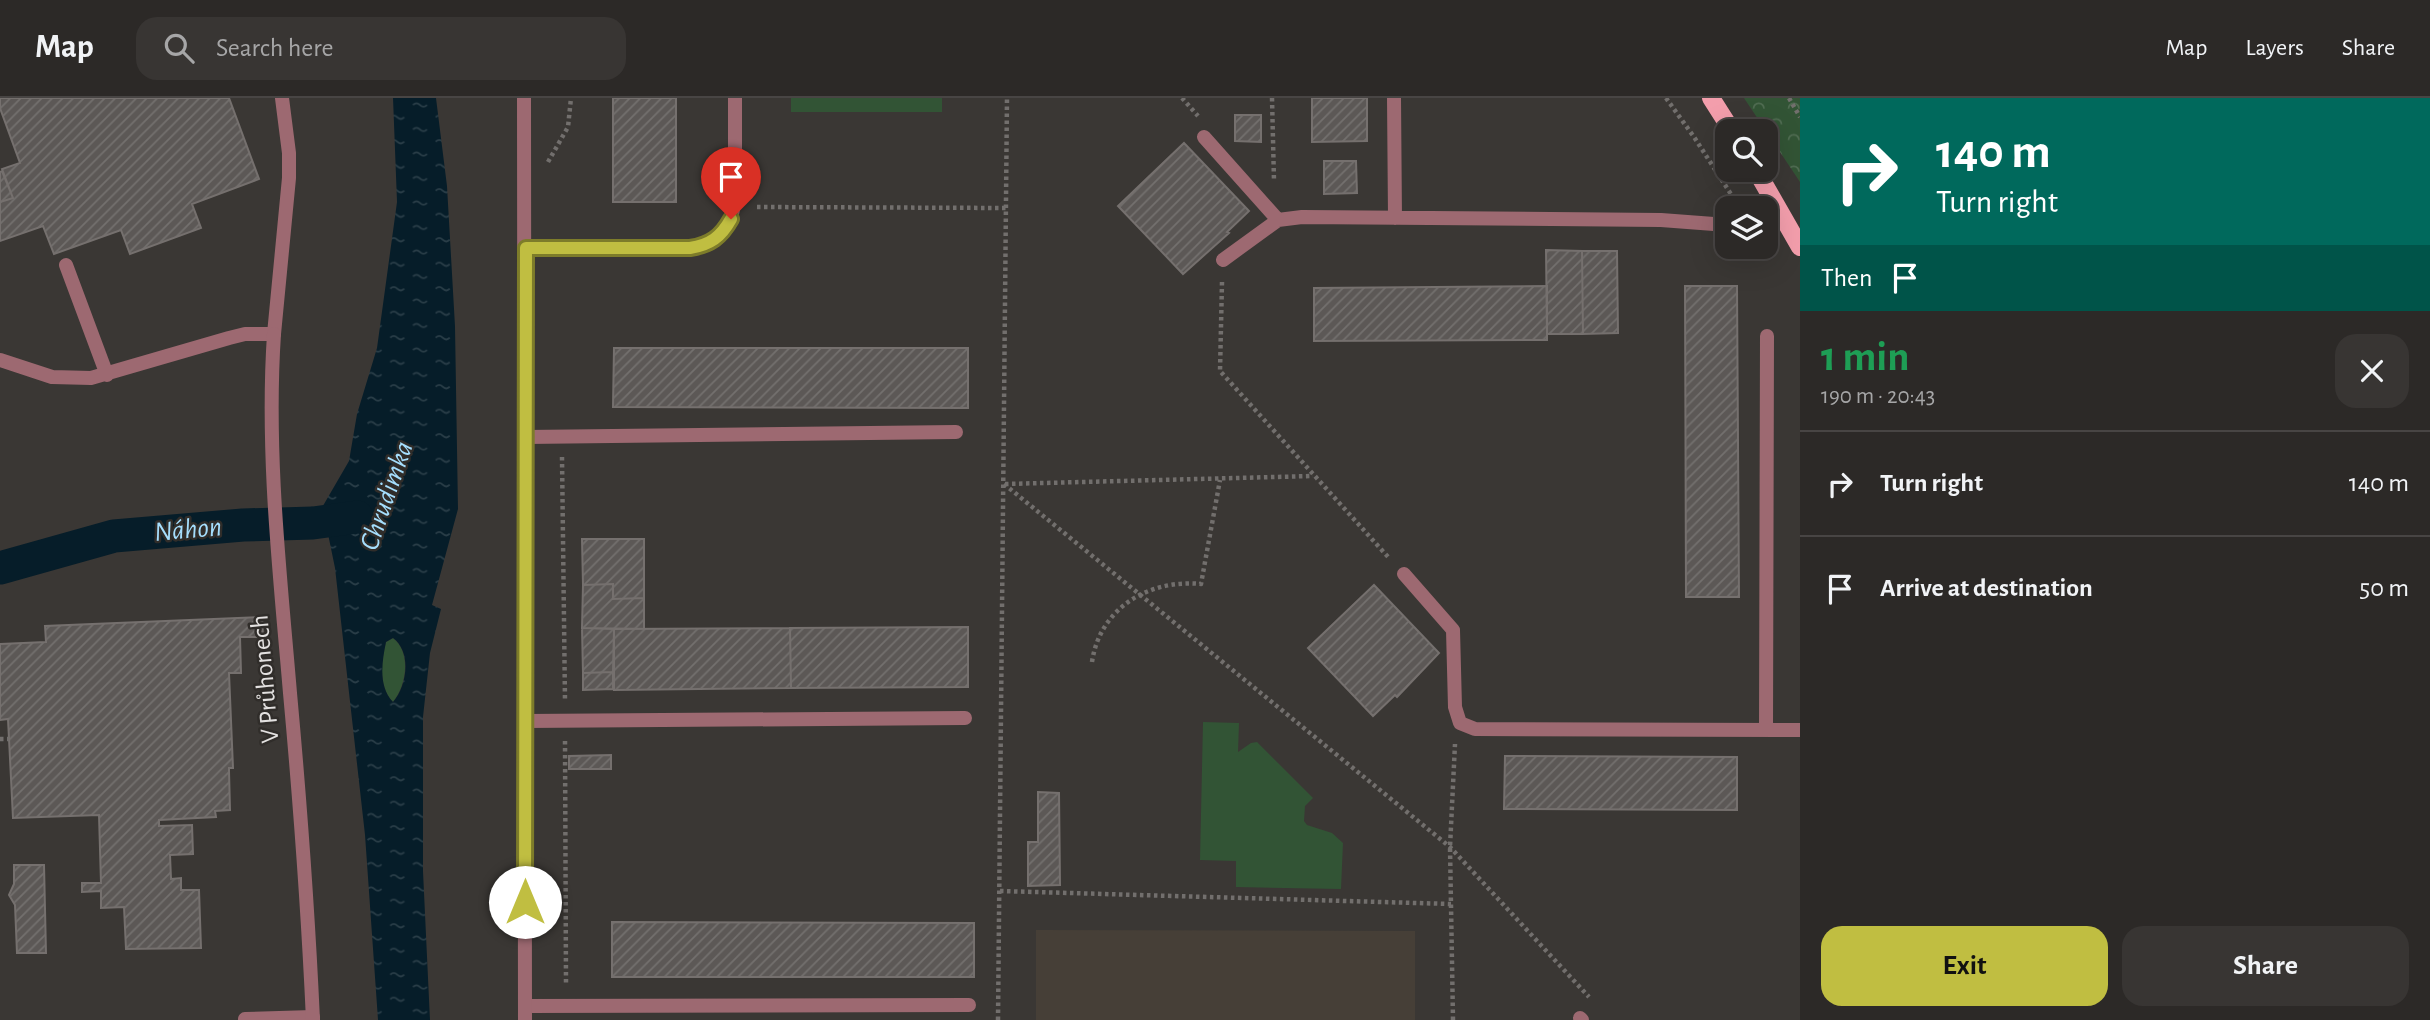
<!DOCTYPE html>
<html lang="en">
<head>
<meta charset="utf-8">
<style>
  body { margin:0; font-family:"Alegreya Sans",sans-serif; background:#383533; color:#f1f3f6; height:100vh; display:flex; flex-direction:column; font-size:26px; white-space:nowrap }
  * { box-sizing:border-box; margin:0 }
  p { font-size:23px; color:#a6a6a7 }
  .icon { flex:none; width:38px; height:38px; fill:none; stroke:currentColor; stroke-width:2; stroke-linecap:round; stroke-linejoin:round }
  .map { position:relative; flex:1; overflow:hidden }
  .details { display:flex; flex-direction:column; background:#2c2927; width:630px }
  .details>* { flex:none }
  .top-card { background:#00695c; color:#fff; overflow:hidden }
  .fabs { position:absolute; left:1715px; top:21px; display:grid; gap:14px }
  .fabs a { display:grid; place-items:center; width:63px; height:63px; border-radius:14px; background:#2c2927; box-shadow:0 7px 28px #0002,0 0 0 2px #484544; font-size:35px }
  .pin { position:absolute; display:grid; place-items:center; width:60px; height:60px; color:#fff; margin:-72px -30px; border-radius:50% 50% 50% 0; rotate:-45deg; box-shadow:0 0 7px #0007 }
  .pin .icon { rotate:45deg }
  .me { position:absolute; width:77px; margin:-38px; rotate:0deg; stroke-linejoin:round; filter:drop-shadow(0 0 5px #0008) }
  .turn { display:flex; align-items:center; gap:24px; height:147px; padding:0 21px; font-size:32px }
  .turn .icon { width:91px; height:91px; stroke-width:2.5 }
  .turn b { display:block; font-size:49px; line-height:60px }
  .then { display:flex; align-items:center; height:66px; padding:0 21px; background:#0003; gap:14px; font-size:26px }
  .round { display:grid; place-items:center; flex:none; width:74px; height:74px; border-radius:21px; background:#383533 }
  .overview { display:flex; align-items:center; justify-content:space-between; height:119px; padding:0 21px }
  h1 { font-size:42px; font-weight:700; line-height:52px; color:#1e9e55 }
  .button { display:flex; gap:14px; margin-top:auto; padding:14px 21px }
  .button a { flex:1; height:80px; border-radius:21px; background:#c0be41; color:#111; font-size:28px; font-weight:700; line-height:80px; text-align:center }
  .button a+a { background:#383533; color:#f1f3f6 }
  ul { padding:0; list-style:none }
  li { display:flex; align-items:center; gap:21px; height:105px; padding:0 21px; border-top:2px solid #484544 }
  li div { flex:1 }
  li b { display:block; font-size:26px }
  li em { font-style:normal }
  header { display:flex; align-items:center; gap:42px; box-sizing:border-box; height:98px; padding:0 35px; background:#2c2927; border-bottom:2px solid #484544 }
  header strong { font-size:33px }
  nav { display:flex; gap:38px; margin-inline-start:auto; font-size:24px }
  .search { width:490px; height:63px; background:#383533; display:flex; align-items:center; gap:18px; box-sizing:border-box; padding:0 24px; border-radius:21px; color:#a6a6a7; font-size:26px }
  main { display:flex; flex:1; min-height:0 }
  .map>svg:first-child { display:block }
  .built { fill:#463f37 }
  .green { fill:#325435 }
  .forest { fill:url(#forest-crowns) }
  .water { fill:url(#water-ripples); fill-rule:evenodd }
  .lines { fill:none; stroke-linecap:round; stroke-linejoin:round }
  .canal { stroke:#061d29; stroke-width:33 }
  .building { fill:url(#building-hatch); stroke:#75706e; stroke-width:2 }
  .path { stroke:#726f6d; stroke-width:4.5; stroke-dasharray:3.5 3.5; stroke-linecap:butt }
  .service { stroke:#9d6971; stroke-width:14 }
  .minor { stroke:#9d6971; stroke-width:14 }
  .primary { stroke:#f39eac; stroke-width:18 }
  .route-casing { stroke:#7d7c2a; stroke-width:18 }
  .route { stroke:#c0be41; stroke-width:12 }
  .labels { text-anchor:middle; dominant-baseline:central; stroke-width:5; stroke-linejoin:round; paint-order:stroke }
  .street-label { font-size:26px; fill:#e3e1e0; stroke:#302d2a }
  .water-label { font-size:28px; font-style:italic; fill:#a5defd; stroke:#302d2a }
</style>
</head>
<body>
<header>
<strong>Map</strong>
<div class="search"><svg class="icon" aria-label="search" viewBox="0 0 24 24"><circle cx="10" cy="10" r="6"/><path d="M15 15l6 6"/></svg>Search here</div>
<nav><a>Map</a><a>Layers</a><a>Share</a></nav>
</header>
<main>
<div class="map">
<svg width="1800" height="922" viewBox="0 0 1800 922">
  <defs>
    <pattern id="forest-crowns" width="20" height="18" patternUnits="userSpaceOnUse" patternTransform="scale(1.75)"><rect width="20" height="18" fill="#325435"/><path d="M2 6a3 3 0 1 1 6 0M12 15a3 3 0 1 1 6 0" fill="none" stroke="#506c52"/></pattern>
    <pattern id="water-ripples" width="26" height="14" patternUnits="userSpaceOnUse" patternTransform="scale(1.75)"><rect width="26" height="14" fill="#061d29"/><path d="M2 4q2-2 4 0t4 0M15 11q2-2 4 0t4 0" fill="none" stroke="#2a3e48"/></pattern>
    <pattern id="building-hatch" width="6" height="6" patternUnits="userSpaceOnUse" patternTransform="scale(1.75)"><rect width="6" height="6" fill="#5c5856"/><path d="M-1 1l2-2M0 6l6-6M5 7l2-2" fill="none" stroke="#73706e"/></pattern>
  </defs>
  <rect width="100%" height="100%" fill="#3a3734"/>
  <!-- built -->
  <path class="built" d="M 1036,832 L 1415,833 L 1415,922 L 1036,922 Z"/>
  <!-- green -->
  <path class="green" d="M 791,0 L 942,0 L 942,14 L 791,14 Z
    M 393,540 C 412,555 406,588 393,604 C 378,588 381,564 386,544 Z
    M 1203,624 L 1239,625 L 1238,654 L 1251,645 L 1257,644 L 1313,700 L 1305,708 L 1304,723 L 1307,727 L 1332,735 L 1343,745 L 1341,791 L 1236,789 L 1236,763 L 1200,762 Z"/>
  <!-- forest -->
  <path class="forest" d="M 1744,0 L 1800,0 L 1800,84 Z"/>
  <!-- water -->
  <path class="water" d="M 393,0 L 436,0 L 447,88 L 455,228 L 458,411 L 432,507 L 441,511 L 430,555 L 423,619 L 423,773 L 430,922 L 378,922 L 365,737 L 335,470 L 328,436 L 313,425 L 349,363 L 357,316 L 377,250 L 397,104 ZM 393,540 C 412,554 407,588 393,604 C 378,588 382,564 386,544 Z"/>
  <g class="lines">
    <!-- canal -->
    <path class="canal" d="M 0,470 L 114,438 L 243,427 L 313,425 L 357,419"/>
  </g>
  <!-- building -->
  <path class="building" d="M 0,0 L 229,0 L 259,81 L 192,106 L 201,130 L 130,156 L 121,132 L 54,156 L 43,128 L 0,143 L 0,104 L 13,100 L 2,71 L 20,65 L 0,10 Z
    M 613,0 L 676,0 L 676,104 L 613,104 Z
    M 1312,0 L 1367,0 L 1367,43 L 1312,44 Z
    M 1235,17 L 1261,17 L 1261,44 L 1235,43 Z
    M 1184,45 L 1249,113 L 1227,134 L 1229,135 L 1183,176 L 1118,108 Z
    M 1324,63 L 1356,63 L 1357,95 L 1324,96 Z
    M 2,73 L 13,100 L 0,104 L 0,74 Z
    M 1546,152 L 1582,153 L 1583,236 L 1547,236 Z
    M 1582,153 L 1617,153 L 1618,235 L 1583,236 Z
    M 1547,188 L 1547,242 L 1314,243 L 1314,190 Z
    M 1685,188 L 1737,188 L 1739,499 L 1686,499 Z
    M 614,250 L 968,250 L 968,310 L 613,309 Z
    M 582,441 L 644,441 L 644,500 L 613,501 L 613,486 L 583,487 Z
    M 613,486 L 613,501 L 644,500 L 644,531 L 582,530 L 583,487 Z
    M 1374,487 L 1439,555 L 1397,599 L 1395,597 L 1373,618 L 1308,550 Z
    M 262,519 L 263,539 L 240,539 L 241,575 L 229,575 L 233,670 L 229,670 L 229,673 L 230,712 L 215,713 L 216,719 L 159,722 L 159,728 L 192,727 L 193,756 L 170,757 L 171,781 L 181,780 L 181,792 L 199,792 L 201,850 L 126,851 L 124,809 L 101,810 L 101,793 L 82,794 L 82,785 L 101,785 L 99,717 L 13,720 L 8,621 L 0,622 L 0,546 L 46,544 L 45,528 Z
    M 968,529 L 968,589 L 791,590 L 790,530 Z
    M 582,530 L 614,531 L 613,574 L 583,575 Z
    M 790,530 L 791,590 L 614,592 L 614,531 Z
    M 613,574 L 613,591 L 583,592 L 583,575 Z
    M 611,657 L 611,671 L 569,671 L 569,658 Z
    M 1505,658 L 1737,659 L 1737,712 L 1504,711 Z
    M 1038,694 L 1059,695 L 1060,787 L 1028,788 L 1028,744 L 1038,744 Z
    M 14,767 L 44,767 L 46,855 L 17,855 L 15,807 L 9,797 L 14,786 Z
    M 612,824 L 974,825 L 974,879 L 612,879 Z"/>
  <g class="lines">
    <!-- path -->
    <path class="path" d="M 1182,0 L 1198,18
      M 1272,0 L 1274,83
      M 1666,0 L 1694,39 L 1738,107
      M 1789,0 L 1800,19
      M 548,64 L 568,29 L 571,0
      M 757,109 L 1008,110
      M 1222,184 L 1220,273 L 1389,460
      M 562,359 L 565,603
      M 1004,386 L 1450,749 L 1589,899
      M 1005,386 L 1313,378
      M 1092,564 C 1100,509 1150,481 1201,486 L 1220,382
      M 0,641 L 9,641
      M 565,643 L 566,886
      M 1000,793 L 1451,806
      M 998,922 L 1007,0
      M 1453,922 L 1450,749 L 1455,646"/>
    <!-- service -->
    <path class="service" d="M 1394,0 L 1395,120
      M 1204,39 L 1278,122
      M 1766,125 L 1783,117
      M 526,151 L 690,150 C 739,142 735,105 735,66 C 735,44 735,22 735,0
      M 1223,162 L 1278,122 L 1302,119 L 1661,122 L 1727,127
      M 66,167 L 107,277
      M 0,262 L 52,279 L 91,280 L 229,240 L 245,236 L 274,236 L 289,80 L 289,55 L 282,0
      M 526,339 L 956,334
      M 1404,476 L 1453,532 L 1455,609 L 1460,625 L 1475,631 L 1800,632
      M 526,623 L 965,620
      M 1766,632 L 1767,238
      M 525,908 L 969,907
      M 1580,920 L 1582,922
      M 245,921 L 313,919"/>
    <!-- minor -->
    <path class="minor" d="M 524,0 L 525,922
      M 274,236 C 266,355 280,476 290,595 C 300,704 308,813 313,922"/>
    <!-- primary -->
    <path class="primary" d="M 1711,0 L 1732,33
      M 1756,72 L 1800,149"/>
  </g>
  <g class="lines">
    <defs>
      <path id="route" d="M 525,804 L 526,150 L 690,150 C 710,147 721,139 731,121"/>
    </defs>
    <!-- route casing -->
    <use href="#route" class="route-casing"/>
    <!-- route -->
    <use href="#route" class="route"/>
  </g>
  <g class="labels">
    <!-- street labels -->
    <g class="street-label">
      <text transform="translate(265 581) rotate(-95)">V Průhonech</text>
    </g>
    <!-- water labels -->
    <g class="water-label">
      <text transform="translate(387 398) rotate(-71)">Chrudimka</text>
      <text transform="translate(188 432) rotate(-5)">Náhon</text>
    </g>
  </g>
</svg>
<div class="fabs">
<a><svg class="icon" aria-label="search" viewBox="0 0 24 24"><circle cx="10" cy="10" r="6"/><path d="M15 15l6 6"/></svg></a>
<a><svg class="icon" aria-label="layers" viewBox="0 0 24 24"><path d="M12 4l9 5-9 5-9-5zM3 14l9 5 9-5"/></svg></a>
</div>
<div class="pin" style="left:731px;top:121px;background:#d93025"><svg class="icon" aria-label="arrive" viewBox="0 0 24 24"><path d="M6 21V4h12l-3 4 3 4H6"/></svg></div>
<svg class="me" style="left:525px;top:804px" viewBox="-20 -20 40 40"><circle r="19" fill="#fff"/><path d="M0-13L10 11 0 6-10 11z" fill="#c0be41"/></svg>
</div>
<section class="details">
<div class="top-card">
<div class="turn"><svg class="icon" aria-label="right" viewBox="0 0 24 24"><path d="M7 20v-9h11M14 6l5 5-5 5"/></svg><div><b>140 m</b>Turn right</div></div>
<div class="then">Then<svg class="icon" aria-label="arrive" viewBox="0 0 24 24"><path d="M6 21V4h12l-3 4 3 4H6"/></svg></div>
</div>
<div class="overview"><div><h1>1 min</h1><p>190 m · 20:43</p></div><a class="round"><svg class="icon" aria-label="close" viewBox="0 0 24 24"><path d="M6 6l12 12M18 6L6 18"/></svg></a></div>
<ul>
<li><svg class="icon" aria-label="right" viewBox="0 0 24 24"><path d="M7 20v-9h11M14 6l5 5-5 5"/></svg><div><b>Turn right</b></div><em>140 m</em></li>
<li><svg class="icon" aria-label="arrive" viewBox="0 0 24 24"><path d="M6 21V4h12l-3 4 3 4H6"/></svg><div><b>Arrive at destination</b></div><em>50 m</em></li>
</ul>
<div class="button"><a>Exit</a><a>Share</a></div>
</section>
</main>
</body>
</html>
